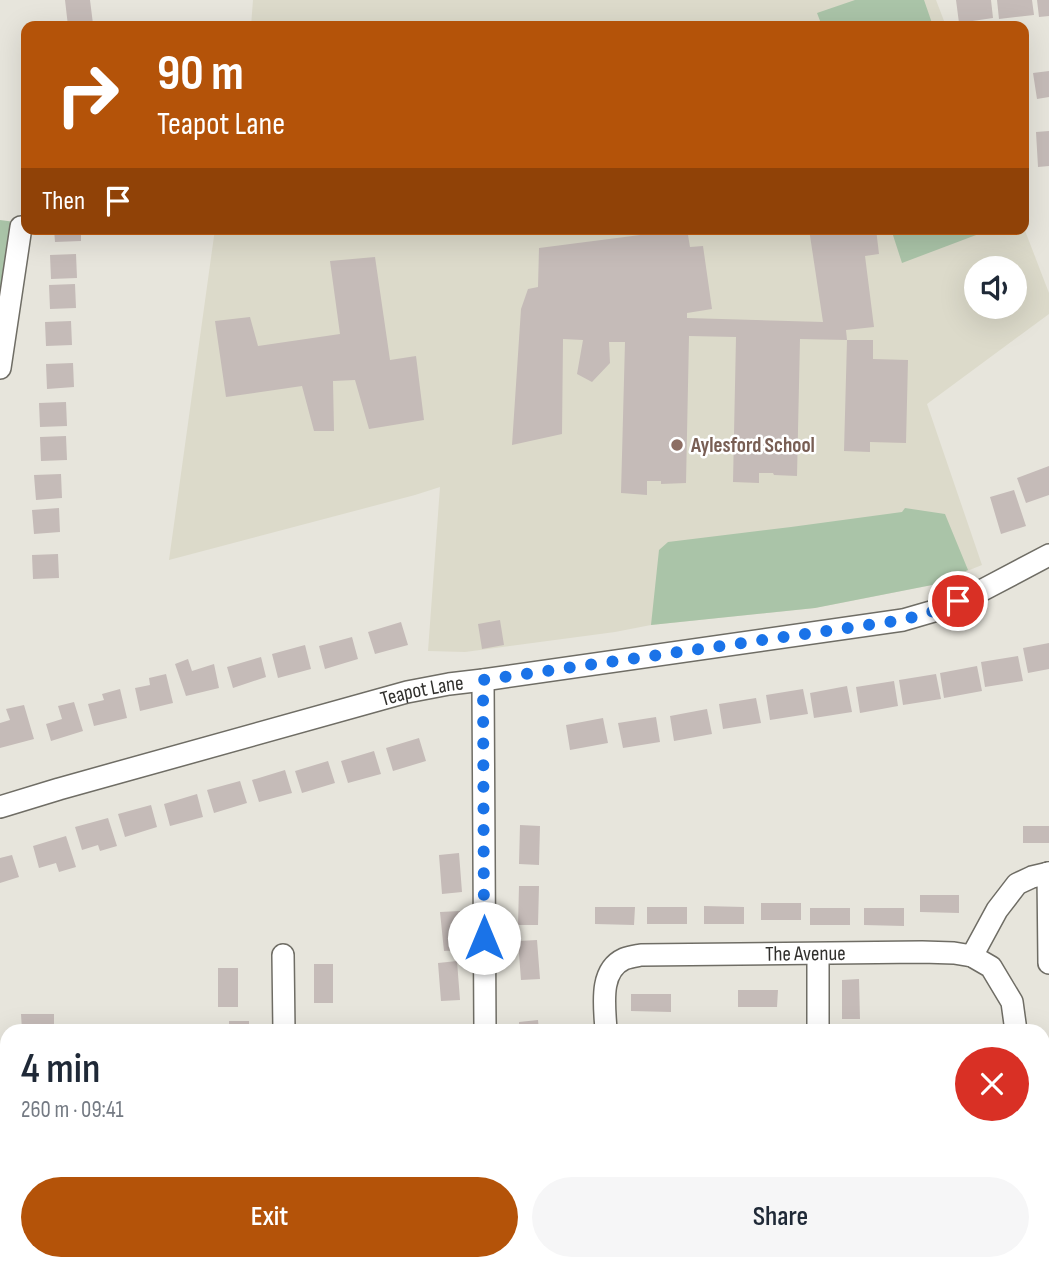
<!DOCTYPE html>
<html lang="en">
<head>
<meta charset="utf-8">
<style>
  body { margin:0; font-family:"Sofia Sans Condensed",sans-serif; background:#f6f6f7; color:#1f2937; height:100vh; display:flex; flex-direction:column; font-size:26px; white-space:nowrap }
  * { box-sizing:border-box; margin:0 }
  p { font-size:23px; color:#747a83 }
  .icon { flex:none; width:38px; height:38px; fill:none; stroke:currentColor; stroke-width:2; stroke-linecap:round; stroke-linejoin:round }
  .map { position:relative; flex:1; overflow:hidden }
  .panel { position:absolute; left:0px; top:1024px; width:1050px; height:247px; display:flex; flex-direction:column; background:#fff; border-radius:21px 21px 0 0; box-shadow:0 7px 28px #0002 }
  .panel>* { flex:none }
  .banner { position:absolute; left:21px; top:21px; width:1008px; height:214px; border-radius:14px; box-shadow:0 7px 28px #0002; background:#b45309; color:#fff; overflow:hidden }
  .controls { position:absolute; left:964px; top:256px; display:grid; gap:14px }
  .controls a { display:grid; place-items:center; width:63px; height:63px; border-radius:50%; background:#fff; box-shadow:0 7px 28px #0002; font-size:35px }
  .pin { position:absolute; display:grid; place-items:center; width:60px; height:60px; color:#fff; margin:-30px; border:4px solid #fff; border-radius:50%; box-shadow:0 2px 7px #0007 }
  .me { position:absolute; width:77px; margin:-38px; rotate:0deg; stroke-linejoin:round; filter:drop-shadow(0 0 5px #0008) }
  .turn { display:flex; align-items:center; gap:24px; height:147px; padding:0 21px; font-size:32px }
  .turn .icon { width:91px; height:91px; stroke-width:2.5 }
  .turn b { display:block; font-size:49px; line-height:60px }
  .then { display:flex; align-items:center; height:66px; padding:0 21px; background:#0003; gap:14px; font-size:26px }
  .round { display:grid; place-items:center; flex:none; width:74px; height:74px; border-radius:37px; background:#f6f6f7 }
  .overview { display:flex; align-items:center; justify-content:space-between; height:119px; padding:0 21px }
  h1 { font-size:42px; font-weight:600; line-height:52px }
  .button { display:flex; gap:14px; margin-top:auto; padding:14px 21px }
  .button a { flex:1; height:80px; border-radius:42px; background:#b45309; color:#fff; font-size:28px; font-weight:600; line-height:80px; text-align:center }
  .button a+a { background:#f6f6f7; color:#1f2937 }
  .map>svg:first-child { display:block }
  .built { fill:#dcdaca; fill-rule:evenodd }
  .green { fill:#aac4a8 }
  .building { fill:#c5bbb8 }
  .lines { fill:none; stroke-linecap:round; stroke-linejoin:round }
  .street-casing { stroke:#6f6d65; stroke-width:24 }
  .street { stroke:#fff; stroke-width:21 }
  .route { stroke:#1a73e8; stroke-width:12; stroke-dasharray:0 21.6 }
  .education-dot { fill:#8d6e63; stroke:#fff; stroke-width:2.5 }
  .labels { text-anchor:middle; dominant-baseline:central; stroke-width:5; stroke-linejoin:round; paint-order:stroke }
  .education-label { font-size:21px; font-weight:bold; fill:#785e54; stroke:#fff; text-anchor:start }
  .street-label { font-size:21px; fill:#31302d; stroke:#fff }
</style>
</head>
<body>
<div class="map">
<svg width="1049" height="1270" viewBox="0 0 1049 1270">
  <rect width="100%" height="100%" fill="#e7e5dc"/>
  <!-- built -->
  <path class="built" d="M 253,0 L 936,0 L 946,26 L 251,26 Z
    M 1024,228 L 1049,293 L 1049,314 L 927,404 L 982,565 L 932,585 L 815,608 L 651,625 L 615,632 L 465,652 L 428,651 L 440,487 L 415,495 L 169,560 L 215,229 L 1024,229 ZM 976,268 L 1015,268 L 1015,306 L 976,306 Z"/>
  <!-- green -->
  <path class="green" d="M 855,0 L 924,0 L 933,26 L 822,26 L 817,13 Z
    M 0,220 L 15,222 L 0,333 Z
    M 891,229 L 992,229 L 902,263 Z
    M 905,508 L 945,514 L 968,570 L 932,585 L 815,608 L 651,625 L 659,550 L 668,542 L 791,527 L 902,512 Z"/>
  <!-- building -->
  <path class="building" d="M 65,0 L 90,0 L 93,24 L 68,26 Z
    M 956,0 L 991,0 L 993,18 L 959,23 Z
    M 997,0 L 1032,0 L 1034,15 L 999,19 Z
    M 1037,0 L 1049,0 L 1049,16 L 1039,17 Z
    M 1049,71 L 1049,97 L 1037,99 L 1033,73 Z
    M 1049,131 L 1049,166 L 1038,167 L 1036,132 Z
    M 54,229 L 81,229 L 81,241 L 55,242 Z
    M 687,229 L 690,247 L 703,246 L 712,309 L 687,313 L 687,318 L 823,322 L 809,229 L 876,229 L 879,254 L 865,256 L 874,327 L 846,330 L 847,340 L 800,339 L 797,476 L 774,475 L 773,473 L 759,473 L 759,483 L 733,482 L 736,337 L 689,336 L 686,483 L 661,484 L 661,481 L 647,481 L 647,495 L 621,493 L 625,342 L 609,342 L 610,363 L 592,382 L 577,374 L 583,340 L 563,339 L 562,434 L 512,445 L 521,309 L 528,289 L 538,287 L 539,248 Z
    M 76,254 L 77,278 L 51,279 L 50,255 Z
    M 375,257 L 390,360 L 416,356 L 424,420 L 369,429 L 355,380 L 333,381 L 334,431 L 314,431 L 302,386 L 226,397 L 215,321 L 250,317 L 258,346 L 340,334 L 330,261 Z
    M 75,284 L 76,308 L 50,309 L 49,285 Z
    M 71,321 L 72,345 L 46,346 L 45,322 Z
    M 847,340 L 873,340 L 873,359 L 908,360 L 906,443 L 870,442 L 870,452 L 844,451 Z
    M 73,363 L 74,387 L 47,389 L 46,364 Z
    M 66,402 L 67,426 L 40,427 L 39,403 Z
    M 66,436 L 67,460 L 41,461 L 40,437 Z
    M 1049,466 L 1049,495 L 1026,503 L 1017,478 Z
    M 61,474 L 62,498 L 36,500 L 34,475 Z
    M 1014,490 L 1026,526 L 1001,534 L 990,497 Z
    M 59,508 L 60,532 L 34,534 L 32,510 Z
    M 58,554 L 59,578 L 33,579 L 32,555 Z
    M 500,620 L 504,645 L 482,649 L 478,624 Z
    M 401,622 L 408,645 L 375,654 L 368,632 Z
    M 352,637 L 358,659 L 325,669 L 319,646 Z
    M 1049,643 L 1049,669 L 1028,673 L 1023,648 Z
    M 305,645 L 311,669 L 278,678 L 272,654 Z
    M 1018,656 L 1023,681 L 985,687 L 981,662 Z
    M 261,657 L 266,677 L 233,688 L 227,667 Z
    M 188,659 L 192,671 L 214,664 L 219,688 L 186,696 L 175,664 Z
    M 977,666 L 982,691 L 944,698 L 940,673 Z
    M 166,674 L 173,703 L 140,711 L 135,688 L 150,685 L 149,678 Z
    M 936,674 L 941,699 L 903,705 L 899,680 Z
    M 894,681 L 898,706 L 860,713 L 856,687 Z
    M 847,686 L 852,712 L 814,718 L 810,693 Z
    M 120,689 L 127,718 L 94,726 L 88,704 L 104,700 L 102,694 Z
    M 803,689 L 808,714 L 770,720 L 766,695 Z
    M 756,698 L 761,723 L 723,729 L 719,704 Z
    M 74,702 L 83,731 L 51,741 L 46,724 L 62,719 L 58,706 Z
    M 24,705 L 34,739 L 0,748 L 0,723 L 10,720 L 6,709 Z
    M 707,709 L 712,734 L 674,741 L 670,716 Z
    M 656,717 L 660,742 L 623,748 L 618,723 Z
    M 603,718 L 608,743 L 570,750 L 566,725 Z
    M 419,738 L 426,761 L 393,771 L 386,748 Z
    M 374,751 L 381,774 L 348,783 L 341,761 Z
    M 328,761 L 335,783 L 302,793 L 295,771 Z
    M 285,770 L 292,793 L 259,802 L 252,780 Z
    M 240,781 L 247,803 L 214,813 L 207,790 Z
    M 197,794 L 203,817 L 170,826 L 164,804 Z
    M 151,805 L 157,827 L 125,837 L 118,814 Z
    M 108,818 L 117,846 L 100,851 L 98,845 L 82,850 L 75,827 Z
    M 520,825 L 540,826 L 539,865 L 519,864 Z
    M 1023,826 L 1049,826 L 1049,843 L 1023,843 Z
    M 66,836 L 76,867 L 59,872 L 56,863 L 39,868 L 33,846 Z
    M 459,853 L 462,892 L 442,894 L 439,855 Z
    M 12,855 L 19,877 L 0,883 L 0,858 Z
    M 519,886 L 539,886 L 538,925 L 518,925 Z
    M 920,895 L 959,895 L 959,913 L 920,912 Z
    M 761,903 L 801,903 L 801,920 L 761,920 Z
    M 704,906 L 744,907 L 744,924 L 704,924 Z
    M 595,907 L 635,907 L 634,925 L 595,924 Z
    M 647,907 L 687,907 L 687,924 L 647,924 Z
    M 810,908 L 850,908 L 850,925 L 810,925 Z
    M 864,908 L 904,908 L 904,926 L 864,925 Z
    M 460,911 L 463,950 L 444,951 L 440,912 Z
    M 537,940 L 540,979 L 521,980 L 518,941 Z
    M 457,961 L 460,1000 L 441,1001 L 438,963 Z
    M 314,964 L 333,964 L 333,1003 L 314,1003 Z
    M 218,968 L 238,968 L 238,1007 L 218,1007 Z
    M 859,979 L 860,1019 L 842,1019 L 842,980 Z
    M 738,990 L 778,990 L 777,1007 L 738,1007 Z
    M 631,994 L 671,994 L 671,1012 L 631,1011 Z
    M 21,1014 L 54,1014 L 54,1031 L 22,1031 Z
    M 538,1020 L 539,1031 L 519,1031 L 519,1022 Z
    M 229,1021 L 249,1021 L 249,1031 L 229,1031 Z
    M 222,1264 L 242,1264 L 242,1270 L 222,1270 Z
    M 343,1264 L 362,1264 L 362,1270 L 343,1270 Z
    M 545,1264 L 564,1264 L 564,1270 L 545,1270 Z
    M 643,1264 L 661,1264 L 661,1270 L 643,1270 Z
    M 761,1264 L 778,1264 L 778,1270 L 761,1270 Z
    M 857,1264 L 874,1264 L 874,1270 L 857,1270 Z"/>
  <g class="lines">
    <defs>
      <g id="street">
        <path d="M 0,368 L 21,227"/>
        <path d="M 483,680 L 485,1031"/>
        <path id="s1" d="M 0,807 L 59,789 L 407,692 L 449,684 L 483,680 L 903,620 L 941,609 L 975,594 L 1049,555"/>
        <path d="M 1048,873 L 1049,963"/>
        <path d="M 818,954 L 818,1031"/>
        <path d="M 283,955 L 284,1031"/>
        <path d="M 972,956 L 997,910 L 1017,884 L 1032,877 L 1049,873"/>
        <path id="s2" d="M 606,1031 C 605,1008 598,971 624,959 C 629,957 636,956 641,955 L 922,952 L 954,953 L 972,956 L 991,967 L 1012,1002 L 1016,1031"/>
        <path d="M 1043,1075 L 1049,1075"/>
        <path d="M 290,1264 L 290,1270"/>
        <path d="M 609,1264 L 609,1270"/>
        <path d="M 821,1264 L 821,1270"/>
        <path d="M 1043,1264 L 1043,1270"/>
      </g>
    </defs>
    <!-- street casing -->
    <use href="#street" class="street-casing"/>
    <!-- street -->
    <use href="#street" class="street"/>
  </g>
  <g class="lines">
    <!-- route -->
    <path class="route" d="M 484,938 L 483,680 L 903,620 L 941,609 L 958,601"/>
  </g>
  <!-- markers -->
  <circle class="education-dot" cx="677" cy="445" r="7"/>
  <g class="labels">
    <!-- education labels -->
    <g class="education-label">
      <text x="691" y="445">Aylesford School</text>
    </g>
    <!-- street labels -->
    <g class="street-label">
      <text stroke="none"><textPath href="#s1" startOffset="438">Teapot Lane</textPath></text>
      <text stroke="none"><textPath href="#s2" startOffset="261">The Avenue</textPath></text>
    </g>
  </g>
</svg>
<div class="controls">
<a><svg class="icon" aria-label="sound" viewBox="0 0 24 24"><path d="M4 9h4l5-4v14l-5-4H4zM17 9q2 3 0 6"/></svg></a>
</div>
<div class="pin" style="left:958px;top:601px;background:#d93025"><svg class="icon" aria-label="arrive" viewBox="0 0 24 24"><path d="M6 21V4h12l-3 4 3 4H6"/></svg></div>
<svg class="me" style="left:484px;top:938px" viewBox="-20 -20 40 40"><circle r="19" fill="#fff"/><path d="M0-13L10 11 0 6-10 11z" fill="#1a73e8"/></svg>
<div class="banner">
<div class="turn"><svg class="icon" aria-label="right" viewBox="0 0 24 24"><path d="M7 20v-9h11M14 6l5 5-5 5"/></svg><div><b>90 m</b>Teapot Lane</div></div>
<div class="then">Then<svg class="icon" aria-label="arrive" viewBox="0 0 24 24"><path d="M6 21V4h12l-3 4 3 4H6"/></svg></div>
</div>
<section class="panel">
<div class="overview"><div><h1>4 min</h1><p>260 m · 09:41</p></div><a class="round" style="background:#d93025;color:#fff"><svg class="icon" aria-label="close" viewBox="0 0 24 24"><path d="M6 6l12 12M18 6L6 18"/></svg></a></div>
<div class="button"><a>Exit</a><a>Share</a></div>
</section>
</div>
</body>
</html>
